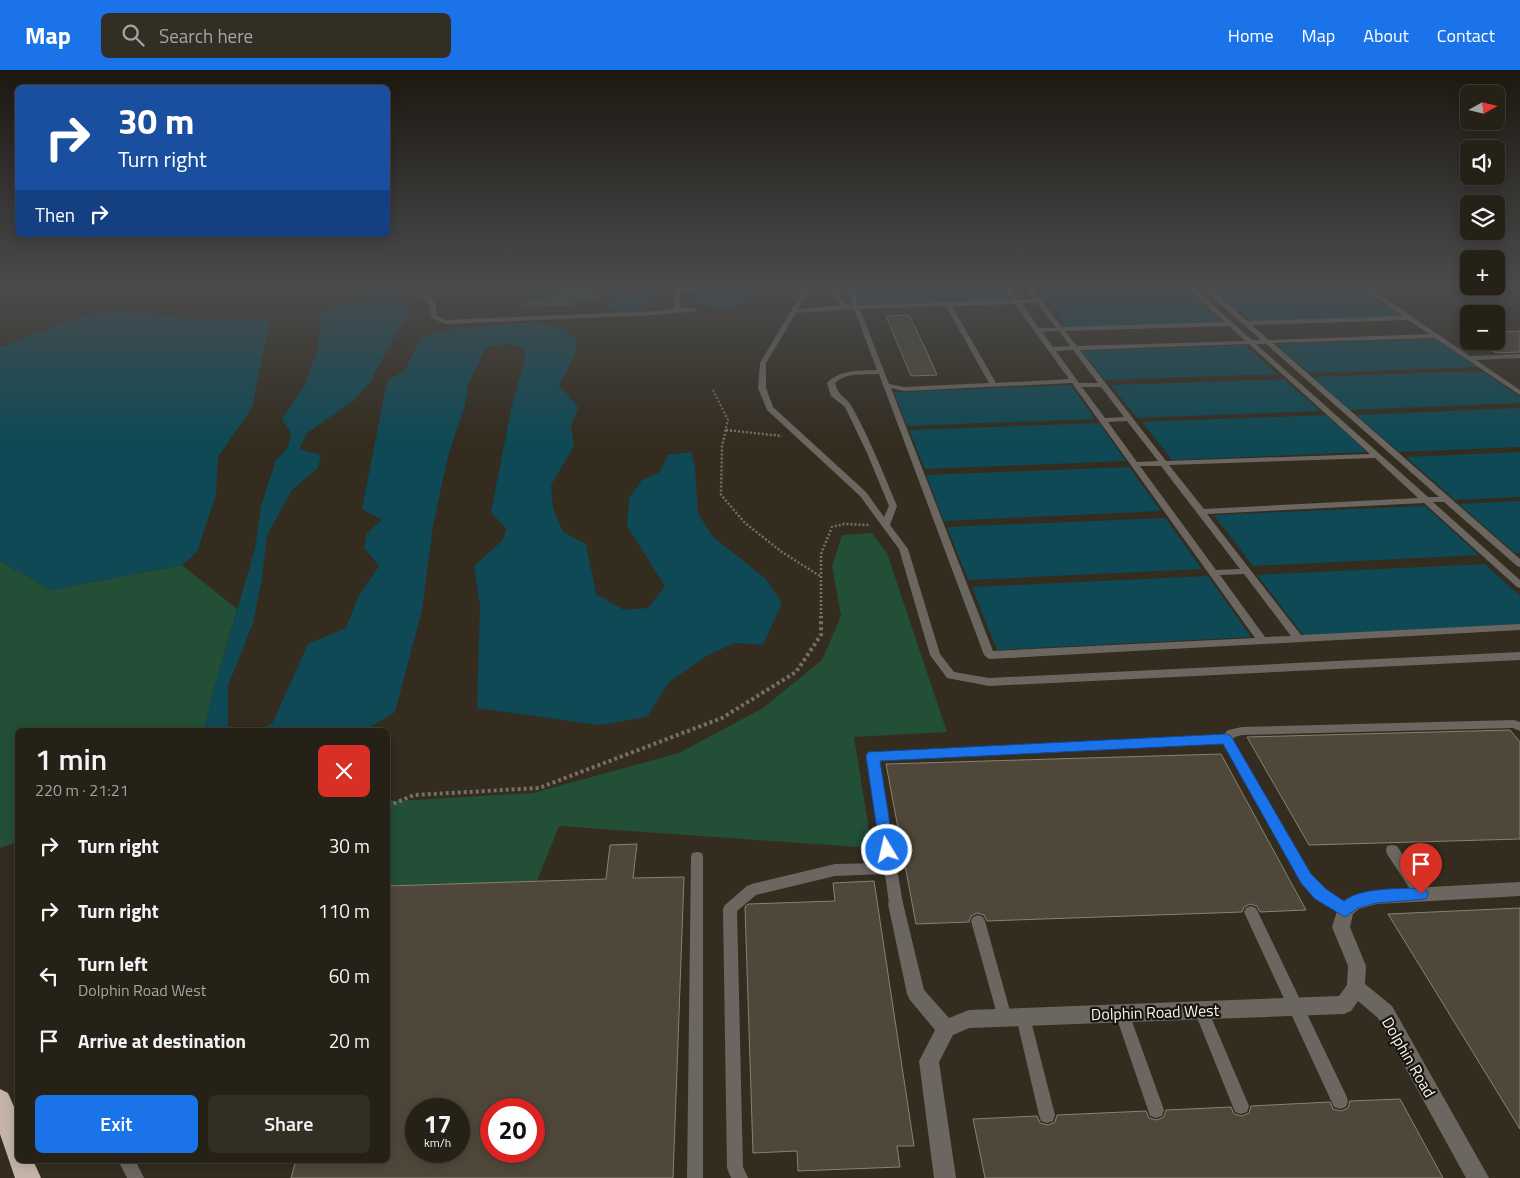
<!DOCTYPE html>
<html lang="en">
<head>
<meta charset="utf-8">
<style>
  body { margin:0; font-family:"Titillium Web",sans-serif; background:#322e24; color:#f1f3f6; height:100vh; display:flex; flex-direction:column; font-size:19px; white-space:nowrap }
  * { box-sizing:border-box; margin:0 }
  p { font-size:16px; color:#a4a3a1 }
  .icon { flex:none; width:28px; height:28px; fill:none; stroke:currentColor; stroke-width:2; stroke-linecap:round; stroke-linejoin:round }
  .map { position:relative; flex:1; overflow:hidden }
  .side { position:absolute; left:15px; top:658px; width:375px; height:435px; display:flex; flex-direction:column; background:#262117; border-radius:8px; box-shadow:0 2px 12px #0003,0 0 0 1px #423e36 }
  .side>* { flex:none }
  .hud { position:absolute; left:15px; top:15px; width:375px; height:152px; border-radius:8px; box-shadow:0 2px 12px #0003,0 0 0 1px #423e36; background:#1a4fa0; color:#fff; overflow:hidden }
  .needle { width:32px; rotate:82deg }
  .controls { position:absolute; left:1460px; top:15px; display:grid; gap:10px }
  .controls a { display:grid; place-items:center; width:45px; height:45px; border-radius:8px; background:#262117; box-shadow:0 2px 12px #0003,0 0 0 1px #423e36; font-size:25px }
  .speed { position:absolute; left:405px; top:1028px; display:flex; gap:10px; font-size:25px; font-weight:700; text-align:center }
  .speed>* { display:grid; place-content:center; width:65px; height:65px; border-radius:50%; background:#262117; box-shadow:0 2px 12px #0003,0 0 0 1px #423e36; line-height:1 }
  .speed small { font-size:12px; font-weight:400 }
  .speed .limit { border:8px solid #d22; background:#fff; color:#111 }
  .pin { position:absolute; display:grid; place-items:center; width:42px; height:42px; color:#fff; margin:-51px -21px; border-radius:50% 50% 50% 0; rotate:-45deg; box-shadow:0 0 5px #0007 }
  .pin .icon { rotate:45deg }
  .me { position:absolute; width:55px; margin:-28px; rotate:351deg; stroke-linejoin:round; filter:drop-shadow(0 0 4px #0008) }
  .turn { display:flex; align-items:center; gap:18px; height:105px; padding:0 20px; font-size:22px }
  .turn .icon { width:65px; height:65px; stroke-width:2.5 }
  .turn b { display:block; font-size:35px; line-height:42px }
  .then { display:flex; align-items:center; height:48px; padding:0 20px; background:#0003; gap:10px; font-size:19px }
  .round { display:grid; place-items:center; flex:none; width:52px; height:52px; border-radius:8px; background:#322e24 }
  .summary { display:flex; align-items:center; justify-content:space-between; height:85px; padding:0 20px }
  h1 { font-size:30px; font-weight:600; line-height:38px }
  .primary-button { display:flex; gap:10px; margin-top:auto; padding:10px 20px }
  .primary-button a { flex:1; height:58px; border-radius:8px; background:#1a73e8; color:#fff; font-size:20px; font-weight:600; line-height:58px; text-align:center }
  .primary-button a+a { background:#322e24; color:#f1f3f6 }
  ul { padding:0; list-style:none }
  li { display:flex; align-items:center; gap:15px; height:65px; padding:0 20px }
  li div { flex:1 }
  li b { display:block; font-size:19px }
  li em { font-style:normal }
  header { display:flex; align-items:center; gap:30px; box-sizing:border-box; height:70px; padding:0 25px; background:#1a73e8; color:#fff }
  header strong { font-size:24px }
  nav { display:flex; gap:28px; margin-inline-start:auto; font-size:18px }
  .search { width:350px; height:45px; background:#322e24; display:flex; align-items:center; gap:12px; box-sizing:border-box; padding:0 18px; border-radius:8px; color:#a4a3a1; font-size:19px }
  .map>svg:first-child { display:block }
  .green { fill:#224f36 }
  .forest { fill:#2b5f41 }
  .water { fill:#0e4955 }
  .building { fill:#4f483a; stroke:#898272; fill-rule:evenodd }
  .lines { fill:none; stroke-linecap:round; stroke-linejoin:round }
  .path-far2 { stroke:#756f64; stroke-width:2; stroke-dasharray:2 2; stroke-linecap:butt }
  .path-far1 { stroke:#756f64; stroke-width:2.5; stroke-dasharray:2 2; stroke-linecap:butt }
  .path { stroke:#756f64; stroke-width:4; stroke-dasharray:3 3; stroke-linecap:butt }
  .lane { fill:#6c6661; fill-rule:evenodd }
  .street { fill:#6c6661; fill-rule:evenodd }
  .highway { fill:#c4b5a8; fill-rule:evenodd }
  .route { fill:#1a73e8; stroke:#114b97 }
  .labels { text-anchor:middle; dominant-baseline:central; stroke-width:4.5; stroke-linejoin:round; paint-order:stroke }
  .near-street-label { font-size:16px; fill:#f8f4eb; stroke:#18150f }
</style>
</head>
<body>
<header>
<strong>Map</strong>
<div class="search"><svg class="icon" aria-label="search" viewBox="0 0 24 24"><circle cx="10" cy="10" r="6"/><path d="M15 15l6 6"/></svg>Search here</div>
<nav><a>Home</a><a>Map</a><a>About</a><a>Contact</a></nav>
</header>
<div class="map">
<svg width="1520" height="1108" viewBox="0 0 1520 1108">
  <rect width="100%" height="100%" fill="#332c1f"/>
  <!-- green -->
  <path class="green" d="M 872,463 L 887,483 L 947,662 L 854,667 L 872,778 L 559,756 L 537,811 L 388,816 L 388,730 L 395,731 L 533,723 L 679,683 L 763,638 L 822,590 L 841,546 L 832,496 L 842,465 Z
    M 0,491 L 51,520 L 182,495 L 237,539 L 215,615 L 204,660 L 18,660 L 17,772 L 0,778 Z"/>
  <!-- forest -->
  <path class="forest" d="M 564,217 L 600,217 L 598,230 L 579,230 L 570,236 L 516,235 L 555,225 Z"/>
  <!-- water -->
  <path class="water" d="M 716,217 L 739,220 L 746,227 C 738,242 706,240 695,229 L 698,223 Z
    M 852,217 L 1001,217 L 1011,232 L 860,236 Z
    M 1035,217 L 1184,217 L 1193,226 L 1045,230 Z
    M 1209,217 L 1358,217 L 1364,221 L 1219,226 Z
    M 1369,223 L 1404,247 L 1251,251 L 1223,228 Z
    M 632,225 L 645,227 L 652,231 L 652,233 C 644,244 619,246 610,235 L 614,230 Z
    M 375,229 L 404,232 L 411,240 L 395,265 L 371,311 L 353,331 L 307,363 L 299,379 L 321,385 L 318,398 L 292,420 L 267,465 L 262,508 L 253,553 L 228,616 L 228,655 L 235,660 L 204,660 L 215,615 L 255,479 L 261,436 L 276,390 L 288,378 L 291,363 L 282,349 L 306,313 L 318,278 L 321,244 L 337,235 Z
    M 1197,229 L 1223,253 L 1067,258 L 1048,233 Z
    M 127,241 L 192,249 L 270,249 L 252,338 L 218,387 L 216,425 L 197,482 L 182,495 L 51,520 L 0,491 L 0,277 L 81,246 L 102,242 Z
    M 534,252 L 565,259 L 577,271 L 573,289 L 559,315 L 578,337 L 571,357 L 574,376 L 551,415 L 553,438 L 563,462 L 586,474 L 596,524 L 624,540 L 648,538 L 665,516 L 627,456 L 629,428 L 642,410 L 660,402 L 668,385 L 691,382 L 695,396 L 698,443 L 712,466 L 766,509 L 782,533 L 763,575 L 735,573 L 708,585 L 669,612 L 647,647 L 599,655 L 477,638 L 480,536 L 474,496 L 503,470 L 506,459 L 491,442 L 512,335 L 525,289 L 525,278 L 508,274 L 486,277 L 468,315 L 465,335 L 448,386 L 433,456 L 422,540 L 395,642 L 366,660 L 261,660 L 273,652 L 308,574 L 346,558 L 358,527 L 379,496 L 364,478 L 367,463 L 382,450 L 362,439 L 387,311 L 405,300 L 421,268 L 451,259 Z
    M 1436,269 L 1477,297 L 1309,303 L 1276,274 Z
    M 1245,275 L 1277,304 L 1105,310 L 1082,281 Z
    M 1482,301 L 1520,327 L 1520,333 L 1350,340 L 1313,307 Z
    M 1284,309 L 1320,341 L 1137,348 L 1111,315 Z
    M 1071,315 L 1095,349 L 907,356 L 894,322 Z
    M 1520,338 L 1520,377 L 1399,382 L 1356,345 Z
    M 1326,345 L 1367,382 L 1172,390 L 1142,352 Z
    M 1099,353 L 1126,391 L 925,399 L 909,360 Z
    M 1520,382 L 1520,427 L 1455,430 L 1406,387 Z
    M 1129,397 L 1161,441 L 944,451 L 926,405 Z
    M 1520,431 L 1520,483 L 1515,483 L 1459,434 Z
    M 1425,436 L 1479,485 L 1253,496 L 1214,445 Z
    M 1165,448 L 1202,499 L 968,510 L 947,457 Z
    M 1485,494 L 1520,526 L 1520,554 L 1304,566 L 1257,505 Z
    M 1208,506 L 1251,567 L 997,580 L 972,517 Z"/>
  <!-- building -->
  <path class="building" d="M 909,245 L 926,280 L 937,305 L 911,306 L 886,246 Z
    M 1520,261 L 1520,282 L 1496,283 L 1478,271 L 1496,271 L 1496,262 Z
    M 1510,660 L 1520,672 L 1520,769 L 1309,775 L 1247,667 Z
    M 1221,684 L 1306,840 L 1260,842 L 1257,836 L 1250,834 L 1244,837 L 1242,842 L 987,851 L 984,845 L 977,843 L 971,846 L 969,852 L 916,854 L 886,694 Z
    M 637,774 L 633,808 L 684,807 L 673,1108 L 291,1108 L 296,1090 L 388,1090 L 388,816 L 606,809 L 610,775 ZM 416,1039 L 459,1039 L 459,1081 L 416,1081 ZM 491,1039 L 534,1039 L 534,1081 L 491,1081 Z
    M 874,811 L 914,1076 L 897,1076 L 900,1097 L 798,1101 L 797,1081 L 753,1083 L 745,837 L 748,834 L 835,831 L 833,813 Z
    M 1520,838 L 1520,1059 L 1388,844 Z
    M 1400,1029 L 1443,1108 L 985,1108 L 973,1049 L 1037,1046 L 1040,1053 L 1048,1055 L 1055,1052 L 1057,1045 L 1146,1041 L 1149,1048 L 1157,1050 L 1164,1047 L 1166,1040 L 1231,1037 L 1234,1044 L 1242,1046 L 1249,1043 L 1251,1036 L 1330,1032 L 1333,1039 L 1341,1041 L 1348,1038 L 1350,1031 Z"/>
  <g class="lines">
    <!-- path-far2 -->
    <path class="path-far2" d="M 713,320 L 728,350 L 725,361
      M 726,360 L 735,361"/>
    <!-- path-far1 -->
    <path class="path-far1" d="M 726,360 L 722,376 L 721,425 L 745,453 L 782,482 L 820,506
      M 726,360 L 782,366
      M 821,548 L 821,484 L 832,457 L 844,454 L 870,455"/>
    <!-- path -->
    <path class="path" d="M 388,736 L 414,725 L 539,718 L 722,648 L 796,602 L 821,565 L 821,546"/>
    <!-- lane -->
    <path class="lane" d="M 674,217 L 680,217 L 680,220 L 693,217 L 703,217 L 680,224 L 680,238 L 695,238 L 698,240 L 697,241 L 657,245 L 445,254 L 432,248 L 429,233 L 423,227 L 395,220 L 398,218 L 427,225 L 435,233 L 437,246 L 446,250 L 657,241 L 674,239 Z
      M 744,217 L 750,217 L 751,219 L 746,220 Z
      M 805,217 L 811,217 L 798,239 L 840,235 L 827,217 L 833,217 L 846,235 L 853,235 L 846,217 L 852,217 L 859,235 L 1012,230 L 1003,217 L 1009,217 L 1018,230 L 1034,229 L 1025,217 L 1031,217 L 1062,257 L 1225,252 L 1186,217 L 1193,217 L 1252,270 L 1261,270 L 1202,217 L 1209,217 L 1247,251 L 1403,246 L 1361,217 L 1368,217 L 1470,286 L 1520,284 L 1520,288 L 1476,290 L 1520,320 L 1520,325 L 1435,268 L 1273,273 L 1520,489 L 1520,497 L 1517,496 L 1444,432 L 1433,432 L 1520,510 L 1520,518 L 1517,517 L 1424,433 L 1207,444 L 1301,565 L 1520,554 L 1520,560 L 989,589 L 984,585 L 879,304 C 864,305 846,302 835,313 C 839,328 846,326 852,337 C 870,369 883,403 897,436 L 890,455 L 908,479 L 940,584 L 954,602 L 989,608 L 1520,582 L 1520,590 L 989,616 L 947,608 L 930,585 L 899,479 L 860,426 L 767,340 L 758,318 L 760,293 ZM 1021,233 L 1037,233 L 1056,258 L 1039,258 ZM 1015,234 L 1069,309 L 996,313 L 952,236 ZM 946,236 L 989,313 L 904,317 L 889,314 L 860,239 ZM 854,239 L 877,300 C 860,301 840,299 827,313 L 831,326 L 845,337 L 867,383 L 889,436 L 884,447 L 866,422 L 773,337 L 766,318 L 766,293 L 796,243 ZM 1408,250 L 1429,264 L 1269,270 L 1252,255 ZM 1229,256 L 1245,271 L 1077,276 L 1065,261 ZM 1059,261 L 1070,276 L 1053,277 L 1042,262 ZM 1249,274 L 1370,384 L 1166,391 L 1080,280 ZM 1256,274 L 1266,274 L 1439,427 L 1428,427 ZM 1073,280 L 1098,313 L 1079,313 L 1056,281 ZM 1072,313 L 1255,568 L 993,581 L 891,318 L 904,321 ZM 1082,317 L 1101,317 L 1124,347 L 1105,348 ZM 1127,351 L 1158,391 L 1137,392 L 1108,352 ZM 1375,388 L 1418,428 L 1204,439 L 1169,395 ZM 1140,396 L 1161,396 L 1240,499 L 1216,500 ZM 1244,504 L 1291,566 L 1265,567 L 1220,505 Z
      M 1514,650 L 1520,652 L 1520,661 L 1513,658 L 1242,665 L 1235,667 L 1232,670 L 1311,804 L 1325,820 L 1350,836 L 1352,840 L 1350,844 L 1345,846 L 1315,828 L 1301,812 L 1223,673 L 879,690 L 903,834 L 901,838 L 896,840 L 891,838 L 889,834 L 885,804 L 835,806 L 756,825 L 737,841 L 743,1097 L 748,1108 L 731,1108 L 727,1098 L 723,839 L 725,835 L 747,816 L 752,814 L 835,794 L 883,793 L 867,686 L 869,683 L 1223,665 L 1228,660 L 1242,657 Z
      M 1392,775 L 1397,776 L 1426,820 L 1428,824 L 1426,828 L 1421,830 L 1416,828 L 1387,784 L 1386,780 L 1387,776 Z
      M 697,782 L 702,783 L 703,787 L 703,1108 L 687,1108 L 691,787 L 692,783 Z
      M 1251,836 L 1256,838 L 1346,1025 L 1348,1031 L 1346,1037 L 1340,1039 L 1334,1037 L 1244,842 L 1246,838 Z
      M 978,845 L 983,847 L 985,851 L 1012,948 L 1010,953 L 1005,955 L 1000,953 L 998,948 L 971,851 L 973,847 Z
      M 1201,933 L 1206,935 L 1249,1036 L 1247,1042 L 1241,1044 L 1235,1042 L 1194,940 L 1196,935 Z
      M 1122,936 L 1127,938 L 1129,943 L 1164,1040 L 1162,1046 L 1156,1048 L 1150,1046 L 1148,1040 L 1115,943 L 1117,938 Z
      M 1023,940 L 1028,942 L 1030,947 L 1055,1045 L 1053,1051 L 1047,1053 L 1041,1051 L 1039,1045 L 1016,947 L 1018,942 Z
      M 118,1090 L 135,1090 L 144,1108 L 127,1108 Z"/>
    <!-- street -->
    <path class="street" d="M 1520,812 L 1520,826 L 1377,834 L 1359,839 L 1353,844 L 1350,857 L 1366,896 L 1365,914 L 1392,936 L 1489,1108 L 1466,1108 L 1378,948 L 1358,931 L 1351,941 L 1344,944 L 969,958 L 953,965 L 939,992 L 956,1108 L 934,1108 L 919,991 L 935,960 L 910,930 L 907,924 L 888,834 L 890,829 L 896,827 L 902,829 L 924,920 L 949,948 L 969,940 L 1339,926 L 1347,915 L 1348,896 L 1332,857 L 1339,835 L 1348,828 L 1377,820 Z"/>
    <!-- highway -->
    <path class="highway" d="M 0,1019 L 8,1023 L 18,1046 L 18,1090 L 33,1090 L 41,1108 L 15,1108 L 0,1064 Z"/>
  </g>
  <!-- sky -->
  <linearGradient id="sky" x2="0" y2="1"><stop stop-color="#1c1811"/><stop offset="0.58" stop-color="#4a4b4d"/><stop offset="1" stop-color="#4a4b4d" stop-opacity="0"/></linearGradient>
  <rect width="1520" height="372" fill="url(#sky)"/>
  <!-- route -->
  <path class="route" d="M 1226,664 L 1231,666 L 1311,804 L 1326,819 L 1344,831 C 1361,817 1399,819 1421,818 L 1426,820 L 1428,824 L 1426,829 L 1377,833 L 1358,838 L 1345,847 L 1315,829 L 1301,813 L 1223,674 L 880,691 L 894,780 L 892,784 L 887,786 L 882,784 L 880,780 L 866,686 L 868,682 Z"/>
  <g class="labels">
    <!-- near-street labels -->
    <g class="near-street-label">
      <text transform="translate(1155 942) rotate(-2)">Dolphin Road West</text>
      <text transform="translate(1409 987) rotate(60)">Dolphin Road</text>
    </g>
  </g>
</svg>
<div class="controls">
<a><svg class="needle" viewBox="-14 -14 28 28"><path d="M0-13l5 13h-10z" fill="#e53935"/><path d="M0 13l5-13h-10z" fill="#a4a3a1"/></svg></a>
<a><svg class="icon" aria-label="sound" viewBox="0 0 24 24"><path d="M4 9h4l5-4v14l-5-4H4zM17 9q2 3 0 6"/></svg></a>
<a><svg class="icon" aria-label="layers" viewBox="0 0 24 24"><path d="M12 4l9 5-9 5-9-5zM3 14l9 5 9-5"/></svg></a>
<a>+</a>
<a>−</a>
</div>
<div class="speed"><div>17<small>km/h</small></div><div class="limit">20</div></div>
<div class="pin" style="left:1421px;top:824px;background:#d93025"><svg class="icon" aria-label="arrive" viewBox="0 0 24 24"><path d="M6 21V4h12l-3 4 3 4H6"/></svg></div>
<svg class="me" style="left:887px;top:780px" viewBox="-20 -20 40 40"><circle r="17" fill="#1a73e8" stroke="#fff" stroke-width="3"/><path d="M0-11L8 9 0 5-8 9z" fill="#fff"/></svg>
<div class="hud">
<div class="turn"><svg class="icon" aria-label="right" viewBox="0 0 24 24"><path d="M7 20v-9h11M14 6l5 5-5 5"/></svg><div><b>30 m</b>Turn right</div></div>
<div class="then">Then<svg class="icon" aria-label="right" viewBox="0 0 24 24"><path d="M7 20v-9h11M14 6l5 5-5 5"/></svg></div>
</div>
<section class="side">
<div class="summary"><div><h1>1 min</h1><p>220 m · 21:21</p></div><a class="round" style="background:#d93025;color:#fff"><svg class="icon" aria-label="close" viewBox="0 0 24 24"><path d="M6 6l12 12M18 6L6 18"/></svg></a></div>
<ul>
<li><svg class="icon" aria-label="right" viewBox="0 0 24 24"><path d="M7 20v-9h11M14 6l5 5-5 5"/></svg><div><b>Turn right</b></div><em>30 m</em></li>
<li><svg class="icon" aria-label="right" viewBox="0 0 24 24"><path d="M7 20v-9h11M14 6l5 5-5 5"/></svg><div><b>Turn right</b></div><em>110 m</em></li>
<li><svg class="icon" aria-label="left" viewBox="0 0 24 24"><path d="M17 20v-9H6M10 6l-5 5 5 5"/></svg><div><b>Turn left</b><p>Dolphin Road West</p></div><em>60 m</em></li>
<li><svg class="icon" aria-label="arrive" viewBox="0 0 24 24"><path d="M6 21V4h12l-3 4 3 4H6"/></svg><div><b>Arrive at destination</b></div><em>20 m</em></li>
</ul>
<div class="primary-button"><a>Exit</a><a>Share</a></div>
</section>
</div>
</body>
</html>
